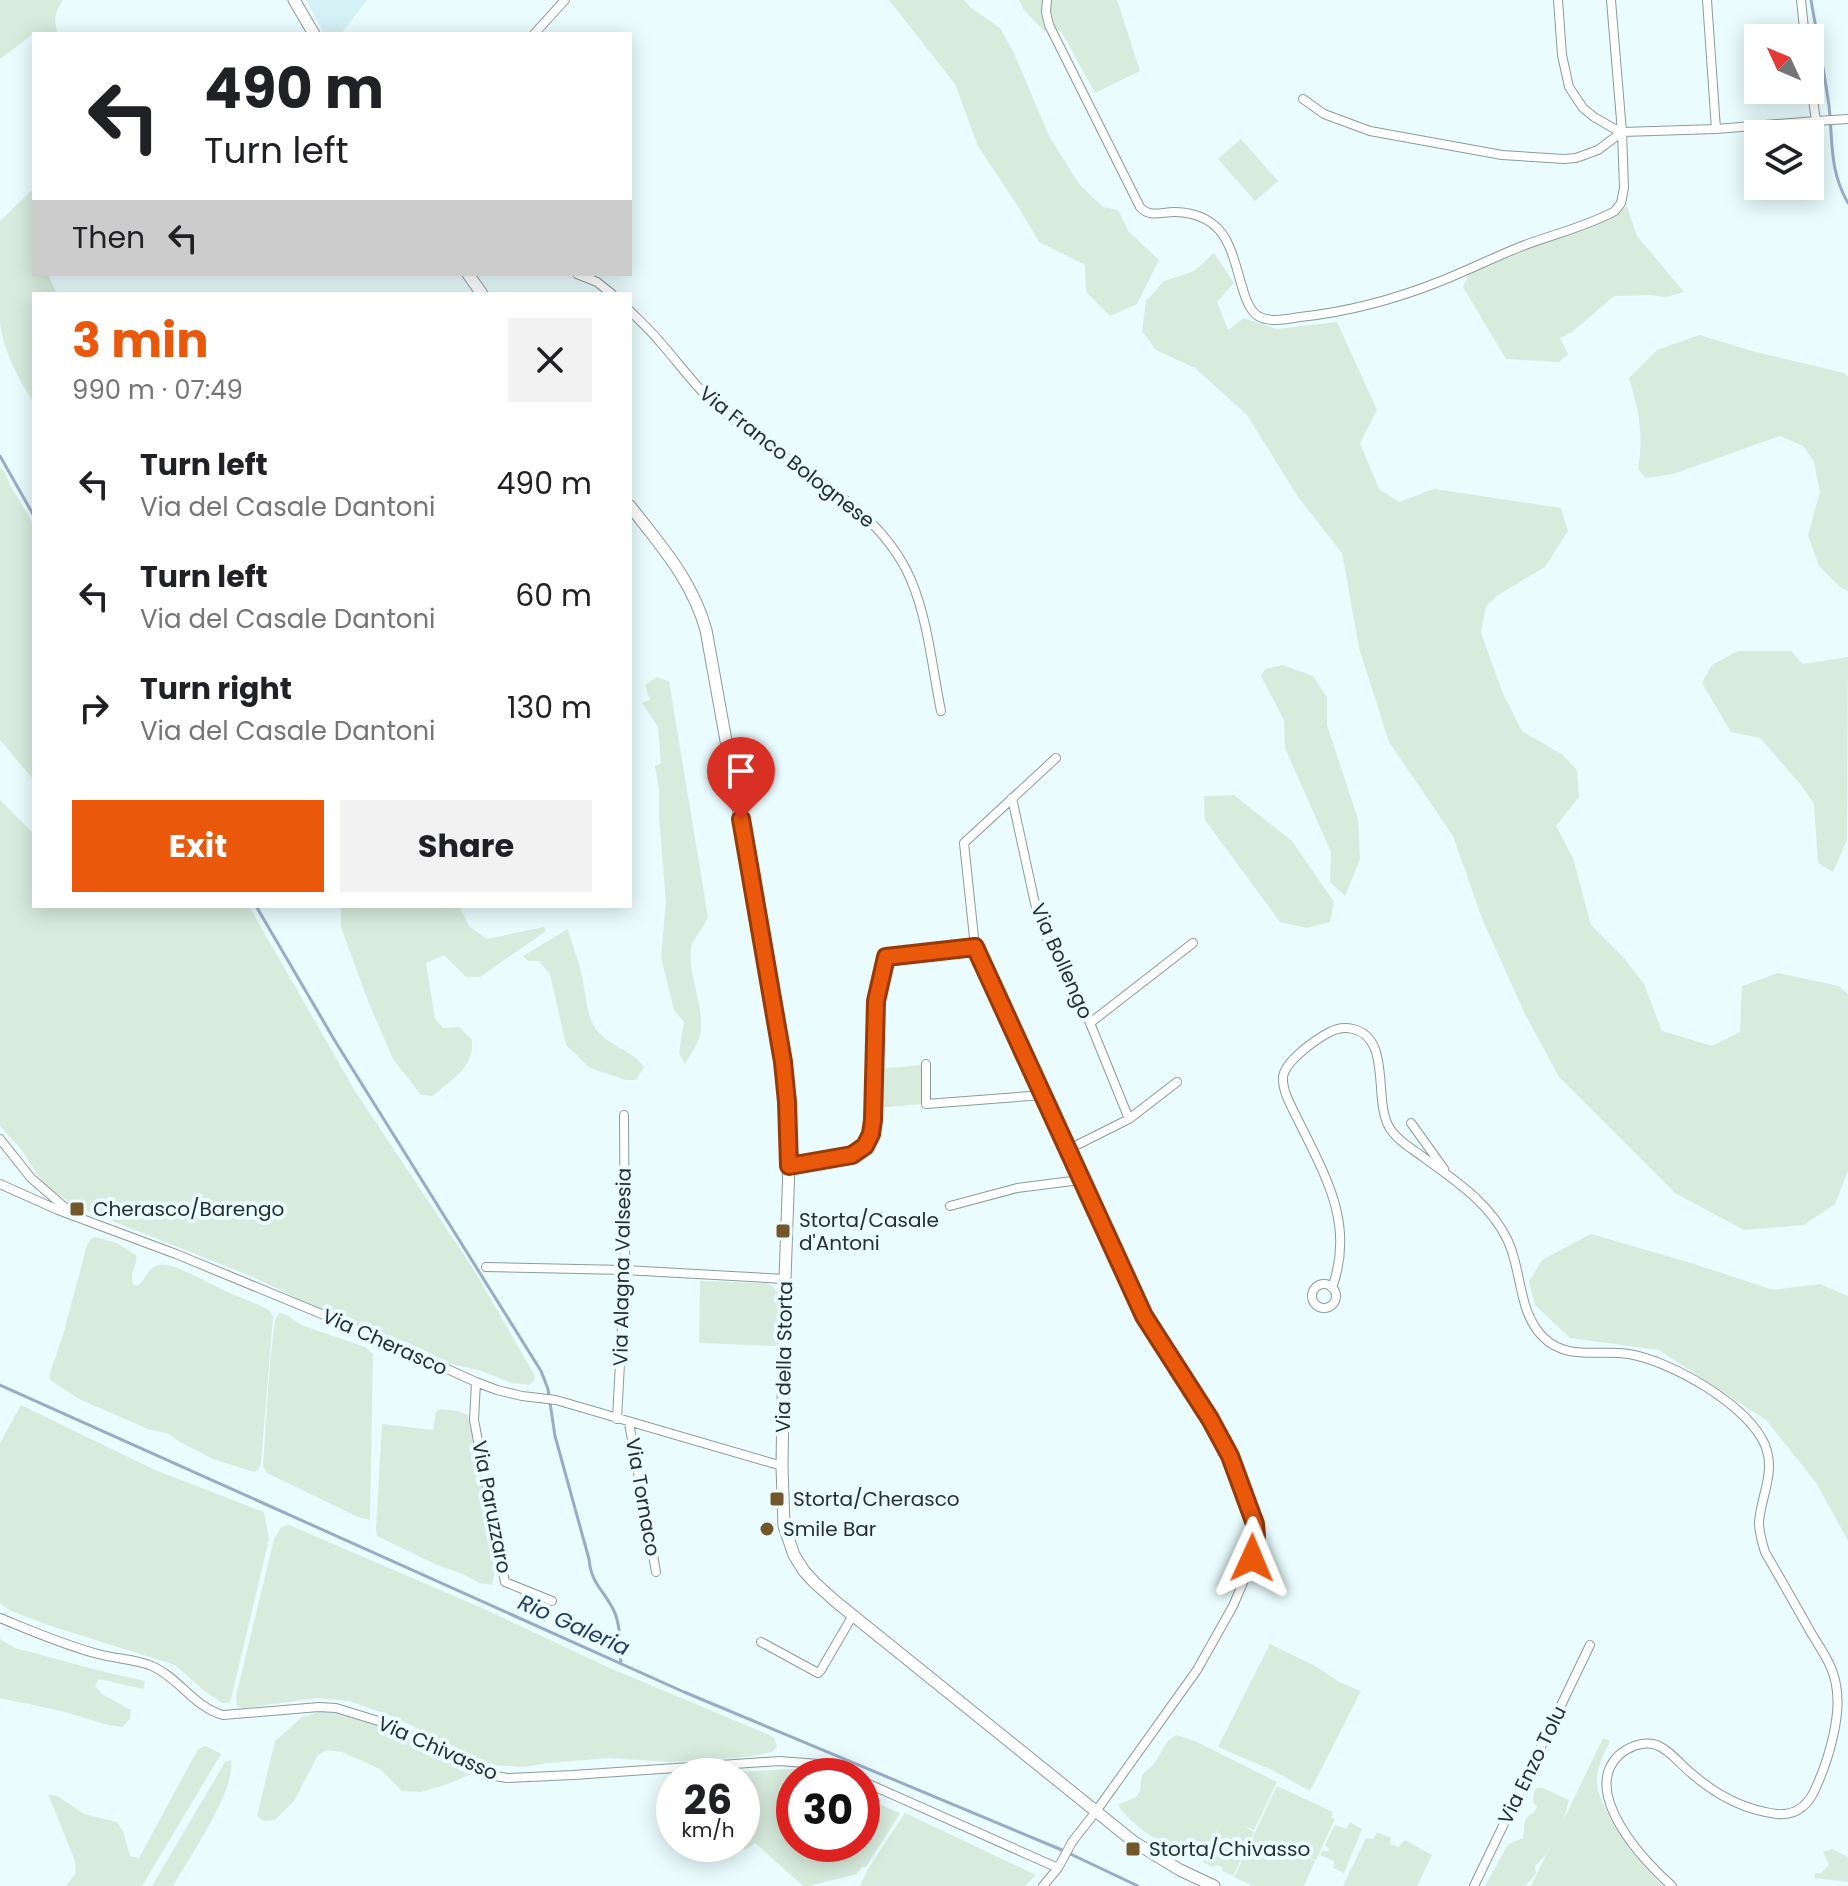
<!DOCTYPE html>
<html lang="en">
<head>
<meta charset="utf-8">
<style>
  body { margin:0; font-family:Poppins,sans-serif; background:#f2f2f2; color:#202124; height:100vh; display:flex; flex-direction:column; font-size:30px; white-space:nowrap }
  * { box-sizing:border-box; margin:0 }
  p { font-size:26px; color:#757577 }
  .icon { flex:none; width:44px; height:44px; fill:none; stroke:currentColor; stroke-width:2; stroke-linecap:round; stroke-linejoin:round }
  .map { position:relative; flex:1; overflow:hidden }
  .details { position:absolute; left:32px; top:292px; width:600px; height:616px; display:flex; flex-direction:column; background:#fff; border-radius:0px; box-shadow:0 4px 20px #0003 }
  .details>* { flex:none }
  .guide { position:absolute; left:32px; top:32px; width:600px; height:244px; border-radius:0px; box-shadow:0 4px 20px #0003; background:#fff; color:#202124; overflow:hidden }
  .needle { width:52px; rotate:314deg }
  .tools { position:absolute; left:1744px; top:24px; display:grid; gap:16px }
  .tools a { display:grid; place-items:center; width:80px; height:80px; border-radius:0px; background:#fff; box-shadow:0 4px 20px #0003; font-size:40px }
  .speed { position:absolute; left:656px; top:1758px; display:flex; gap:16px; font-size:40px; font-weight:700; text-align:center }
  .speed>* { display:grid; place-content:center; width:104px; height:104px; border-radius:50%; background:#fff; box-shadow:0 4px 20px #0003; line-height:1 }
  .speed small { font-size:20px; font-weight:400 }
  .speed .limit { border:12px solid #d22; background:#fff; color:#111 }
  .pin { position:absolute; display:grid; place-items:center; width:68px; height:68px; color:#fff; margin:-82px -34px; border-radius:50% 50% 50% 0; rotate:-45deg; box-shadow:0 0 8px #0007 }
  .pin .icon { rotate:45deg }
  .me { position:absolute; width:88px; margin:-44px; rotate:1deg; stroke-linejoin:round; filter:drop-shadow(0 0 6px #0008) }
  .turn { display:flex; align-items:center; gap:28px; height:168px; padding:0 40px; font-size:36px }
  .turn .icon { width:104px; height:104px; stroke-width:2.5 }
  .turn b { display:block; font-size:56px; line-height:68px }
  .then { display:flex; align-items:center; height:76px; padding:0 40px; background:#0003; gap:16px; font-size:30px }
  .round { display:grid; place-items:center; flex:none; width:84px; height:84px; border-radius:0px; background:#f2f2f2 }
  .headline { display:flex; align-items:center; justify-content:space-between; height:136px; padding:0 40px }
  h1 { font-size:48px; font-weight:700; line-height:60px; color:#ea580c }
  .primary-button { display:flex; gap:16px; margin-top:auto; padding:16px 40px }
  .primary-button a { flex:1; height:92px; border-radius:0px; background:#ea580c; color:#fff; font-size:32px; font-weight:700; line-height:92px; text-align:center }
  .primary-button a+a { background:#f2f2f2; color:#202124 }
  ul { padding:0; list-style:none }
  li { display:flex; align-items:center; gap:24px; height:112px; padding:0 40px }
  li div { flex:1 }
  li b { display:block; font-size:30px }
  li em { font-style:normal }
  .map>svg:first-child { display:block }
  .built { fill:#d6f1f5 }
  .green { fill:#d8ebdd }
  .lines { fill:none; stroke-linecap:round; stroke-linejoin:round }
  .stream { stroke:#99abc6; stroke-width:3 }
  .street-casing { stroke:#8a9b9d; stroke-width:10 }
  .secondary-casing { stroke:#8a9b9d; stroke-width:13 }
  .street { stroke:#fff; stroke-width:8 }
  .secondary { stroke:#fff; stroke-width:11 }
  .route-casing { stroke:#983908; stroke-width:20 }
  .route { stroke:#ea580c; stroke-width:14 }
  .poi-dot { fill:#73562a; stroke:#eafcfe; stroke-width:3 }
  .labels { text-anchor:middle; dominant-baseline:central; stroke-width:8; stroke-linejoin:round; paint-order:stroke }
  .street-label { font-size:20px; fill:#272e2f; stroke:#eafcfe }
  .poi-label { font-size:20px; fill:#272e2f; stroke:#eafcfe; text-anchor:start }
  .water-label { font-size:22px; font-style:italic; fill:#243d64; stroke:#eafcfe }
</style>
</head>
<body>
<div class="map">
<svg width="1848" height="1886" viewBox="0 0 1848 1886">
  <rect width="100%" height="100%" fill="#eafcfe"/>
  <!-- built -->
  <path class="built" d="M 306,0 L 367,0 L 341,34 L 324,34 Z"/>
  <!-- green -->
  <path class="green" d="M 0,0 L 63,0 C 55,11 53,21 58,34 L 34,34 L 34,36 L 32,35 L 0,59 Z
    M 889,0 L 964,0 L 971,8 L 1000,28 L 1013,51 L 1049,136 L 1079,184 L 1103,207 L 1118,210 L 1129,232 L 1159,260 L 1137,304 L 1110,316 L 1086,292 L 1085,265 L 1039,242 L 1019,208 L 978,146 L 955,84 Z
    M 1019,0 L 1117,0 L 1140,71 L 1095,93 L 1061,31 L 1044,31 L 1024,10 Z
    M 1241,139 L 1278,181 L 1255,201 L 1218,159 Z
    M 34,188 L 34,274 L 48,274 L 57,294 L 34,294 L 34,402 C 19,382 2,347 0,322 C 0,289 0,254 0,221 Z
    M 1627,206 L 1637,236 L 1684,292 L 1666,297 L 1649,295 L 1614,296 L 1572,332 L 1560,338 L 1568,354 L 1559,362 L 1506,359 L 1463,287 L 1469,273 L 1617,213 Z
    M 1214,253 L 1234,283 L 1217,302 L 1228,330 L 1244,318 L 1277,329 L 1337,322 L 1377,410 L 1360,443 L 1379,489 L 1399,502 L 1434,489 L 1561,508 L 1568,531 L 1545,567 L 1498,595 L 1486,606 L 1481,633 L 1503,694 L 1522,731 L 1563,755 L 1577,770 L 1579,797 L 1556,826 L 1573,858 L 1591,925 L 1623,957 L 1644,984 L 1662,1031 L 1712,1046 L 1740,1032 L 1742,986 L 1778,973 L 1839,986 L 1848,994 L 1848,1171 L 1835,1204 L 1804,1225 L 1744,1230 L 1675,1193 L 1559,1077 L 1525,1014 L 1483,921 L 1453,836 L 1389,742 L 1359,648 L 1342,553 L 1298,497 L 1247,415 L 1195,368 L 1156,350 L 1142,331 L 1146,301 L 1164,281 L 1194,271 Z
    M 1699,335 L 1752,351 L 1844,373 L 1848,377 L 1848,591 L 1841,588 L 1819,566 L 1808,535 L 1820,492 L 1814,462 L 1803,446 L 1780,436 L 1673,474 L 1646,478 L 1638,469 C 1644,431 1639,414 1629,378 L 1657,350 Z
    M 0,468 L 5,472 L 11,487 L 34,525 L 34,780 L 0,740 Z
    M 1738,651 L 1791,651 L 1803,664 L 1848,657 L 1847,840 L 1833,872 L 1818,863 L 1814,804 L 1801,785 L 1760,738 L 1731,732 L 1702,683 L 1712,665 Z
    M 1283,665 L 1313,676 L 1327,697 L 1327,725 L 1358,819 L 1360,859 L 1345,896 L 1330,882 L 1331,852 L 1285,748 L 1284,720 L 1261,676 L 1265,669 Z
    M 657,677 L 669,681 L 708,917 C 704,927 695,937 692,944 C 685,967 704,1004 701,1031 C 700,1042 690,1055 685,1064 L 679,1053 L 684,1022 L 674,1010 L 661,957 L 666,902 L 659,816 L 659,790 L 655,766 L 661,763 L 658,727 L 642,703 L 650,700 L 645,685 Z
    M 1234,795 L 1292,841 L 1334,902 L 1330,922 L 1307,928 L 1280,922 L 1205,820 L 1204,796 Z
    M 0,800 L 34,834 L 34,906 L 249,906 L 355,1091 L 474,1270 L 535,1376 L 534,1381 L 529,1385 L 512,1383 L 479,1370 L 450,1364 L 414,1345 L 331,1315 L 253,1277 L 87,1211 L 46,1188 L 21,1149 L 0,1126 Z
    M 341,906 L 459,906 L 469,926 L 487,939 L 544,927 L 546,931 L 480,977 L 466,977 L 444,955 L 426,963 L 435,1019 L 443,1028 L 459,1027 L 472,1040 C 474,1068 452,1079 433,1096 L 421,1095 L 393,1059 L 368,1001 L 341,927 Z
    M 568,929 C 571,944 578,957 581,972 C 586,990 585,1018 599,1033 C 612,1047 632,1050 644,1067 L 636,1080 L 626,1080 L 590,1068 L 566,1045 L 550,974 L 539,961 L 528,961 L 523,956 Z
    M 921,1065 L 922,1104 L 877,1108 L 879,1069 Z
    M 1591,1234 L 1691,1263 L 1773,1290 L 1820,1284 L 1848,1296 L 1848,1541 L 1817,1484 L 1766,1420 L 1659,1350 L 1570,1338 L 1535,1305 L 1529,1282 L 1542,1260 Z
    M 95,1237 L 117,1243 L 136,1255 C 138,1266 129,1273 133,1284 L 137,1286 C 146,1281 147,1267 159,1265 C 175,1262 214,1287 230,1293 C 241,1298 254,1302 265,1308 C 271,1311 270,1311 273,1317 L 261,1462 L 259,1469 L 254,1472 L 213,1459 L 180,1442 L 169,1434 L 148,1429 L 79,1399 L 50,1380 L 50,1373 L 63,1335 L 87,1245 L 91,1239 Z
    M 700,1281 L 766,1283 L 771,1285 L 778,1293 L 776,1346 L 699,1343 Z
    M 279,1313 L 287,1315 L 301,1325 L 365,1347 L 373,1354 L 370,1520 L 358,1517 L 267,1473 L 263,1466 L 270,1363 L 275,1321 Z
    M 21,1405 L 155,1470 L 264,1512 L 269,1539 L 230,1703 L 222,1703 L 202,1689 L 175,1665 L 45,1624 L 9,1610 L 0,1603 L 0,1443 Z
    M 440,1409 L 457,1411 L 468,1415 C 473,1443 502,1566 492,1585 L 479,1583 L 463,1574 L 437,1565 L 377,1536 L 376,1529 L 382,1424 L 433,1430 L 436,1412 Z
    M 289,1525 L 482,1608 L 612,1669 L 774,1737 L 777,1747 L 772,1752 L 748,1757 L 670,1762 L 608,1758 L 548,1763 L 524,1767 L 492,1765 L 472,1758 L 445,1741 L 391,1716 L 349,1701 L 317,1698 L 245,1708 L 237,1707 L 236,1696 L 274,1539 L 281,1527 Z
    M 0,1639 L 15,1648 L 109,1673 L 145,1681 L 143,1689 L 99,1679 L 95,1686 L 102,1694 L 131,1710 L 130,1719 L 122,1727 L 108,1725 L 61,1711 L 0,1698 Z
    M 1270,1644 L 1317,1667 L 1339,1682 L 1361,1691 L 1310,1791 L 1272,1770 L 1218,1747 Z
    M 323,1711 L 354,1715 L 387,1726 L 474,1773 L 445,1785 L 421,1792 L 402,1791 L 380,1769 L 342,1752 L 327,1750 L 318,1755 L 294,1801 L 275,1820 L 264,1821 L 257,1816 L 275,1741 L 302,1717 Z
    M 1176,1735 L 1195,1741 L 1277,1782 L 1254,1830 L 1242,1825 L 1254,1832 L 1233,1876 L 1222,1871 L 1222,1867 L 1216,1865 L 1213,1867 L 1203,1862 L 1223,1819 L 1202,1860 L 1193,1856 L 1189,1852 C 1166,1850 1131,1825 1118,1805 L 1136,1797 L 1140,1791 L 1142,1775 L 1154,1764 L 1167,1742 Z
    M 1603,1738 L 1610,1741 C 1604,1754 1596,1768 1597,1782 C 1597,1793 1603,1803 1607,1812 C 1622,1841 1640,1863 1663,1886 L 1531,1886 L 1560,1826 L 1545,1856 L 1535,1866 L 1536,1874 L 1525,1886 L 1485,1886 L 1506,1848 L 1509,1844 L 1523,1838 L 1525,1820 L 1530,1814 L 1534,1813 L 1537,1807 L 1533,1802 L 1534,1791 L 1537,1788 L 1543,1788 L 1569,1800 L 1563,1821 Z
    M 206,1746 L 221,1754 L 142,1886 L 66,1886 L 76,1873 L 75,1861 L 48,1794 L 57,1796 L 84,1814 L 117,1822 L 123,1831 L 130,1856 L 139,1858 L 198,1749 Z
    M 231,1760 C 236,1791 189,1857 173,1886 L 152,1886 L 225,1762 Z
    M 794,1769 L 810,1776 L 794,1776 L 794,1844 L 862,1844 L 862,1797 L 900,1813 L 866,1867 L 862,1867 L 857,1874 L 809,1886 L 803,1886 L 755,1843 L 745,1850 L 740,1844 L 742,1844 L 742,1776 L 710,1776 L 712,1773 Z
    M 1277,1786 L 1333,1812 L 1331,1817 L 1335,1819 L 1316,1860 L 1295,1851 L 1315,1861 L 1304,1886 L 1253,1886 L 1234,1877 Z
    M 905,1813 L 1036,1875 L 1025,1886 L 860,1886 L 868,1869 Z
    M 1350,1822 L 1362,1829 L 1344,1873 L 1333,1868 L 1334,1861 L 1320,1855 L 1323,1850 L 1327,1852 L 1329,1849 L 1325,1845 L 1335,1825 L 1347,1829 Z
    M 1377,1832 L 1391,1838 L 1390,1844 L 1398,1847 L 1405,1840 L 1432,1855 L 1417,1886 L 1343,1886 L 1366,1838 L 1373,1839 Z
    M 1832,1849 L 1848,1857 L 1848,1882 L 1814,1878 L 1815,1873 L 1821,1873 L 1829,1865 L 1823,1852 Z"/>
  <g class="lines">
    <!-- stream -->
    <path class="stream" d="M 1811,0 C 1817,35 1824,70 1829,106 C 1833,142 1829,170 1848,203
      M 0,456 L 34,516
      M 256,906 L 335,1041 L 541,1371 L 548,1389 L 555,1436 L 589,1559 C 591,1584 604,1590 614,1611 C 621,1626 620,1647 621,1664
      M 0,1385 L 684,1692 L 1062,1850 L 1138,1886"/>
    <defs>
      <path id="street" d="M 1047,0 L 1046,12 L 1049,25 L 1140,207 C 1150,218 1161,212 1174,212 C 1188,212 1203,216 1214,225 C 1240,245 1238,304 1258,316 C 1270,323 1287,319 1300,317 C 1347,312 1396,299 1441,281 C 1469,270 1496,256 1525,245 C 1554,234 1588,226 1615,211 L 1621,203 L 1624,188 L 1622,132 L 1611,0
        M 1558,0 L 1562,55 L 1569,87 L 1583,108 L 1594,117 L 1613,128 L 1622,132 L 1716,129 L 1816,121 L 1810,79
        M 1707,0 L 1716,129
        M 1801,0 L 1805,38
        M 534,34 L 565,0
        M 1303,99 L 1324,114 L 1370,131 L 1502,155 L 1564,159 L 1576,158 L 1598,150 L 1622,132
        M 1816,121 L 1848,119
        M 577,274 L 597,282 L 612,294
        M 630,311 C 640,321 651,331 660,342 C 682,367 700,393 726,414 C 787,466 878,502 911,580 C 928,620 932,667 941,711
        M 1012,798 L 1034,899 L 1039,919 L 1047,939 L 1090,1023 L 1129,1119
        M 975,947 L 964,843 L 1056,758
        M 1090,1023 L 1193,943
        M 926,1064 L 926,1104 L 1043,1095
        M 1411,1123 L 1444,1169
        M 0,1139 L 31,1178 L 69,1211
        M 1067,1150 L 1129,1119 L 1177,1082
        M 789,1166 L 852,1155 L 865,1146 L 871,1134 L 873,1120 L 876,1001 L 886,957 L 975,947 L 1133,1293 L 1155,1335 L 1221,1438 L 1255,1524 L 1255,1546 L 1247,1573 L 1233,1606 L 1197,1670 L 1097,1810 L 1072,1842 L 1058,1868 L 1043,1886
        M 0,1184 L 58,1210 L 176,1254 L 365,1332 L 476,1382 L 497,1390 L 522,1396 L 556,1400 L 782,1466
        M 950,1206 L 1017,1188 L 1080,1180
        M 486,1267 L 625,1270 L 785,1279
        M1312 1296a12 12 0 1 1 24 0a12 12 0 1 1-24 0Z
        M 1332,1288 C 1355,1225 1326,1177 1299,1122 C 1293,1109 1282,1092 1283,1077 C 1285,1061 1316,1039 1330,1032 C 1337,1028 1345,1027 1353,1029 C 1391,1038 1374,1097 1388,1125 C 1395,1139 1411,1148 1423,1157 C 1456,1181 1490,1203 1508,1241 C 1522,1271 1518,1312 1543,1337 C 1567,1361 1599,1349 1629,1354 C 1671,1361 1748,1405 1765,1445 C 1776,1472 1761,1496 1759,1522 C 1759,1533 1762,1542 1765,1552 C 1780,1578 1795,1604 1810,1631 C 1820,1648 1833,1665 1836,1685 C 1842,1714 1829,1758 1817,1785 C 1810,1803 1798,1816 1777,1814 C 1744,1810 1716,1795 1691,1773 C 1680,1764 1667,1747 1653,1744 C 1641,1742 1628,1747 1619,1755 C 1580,1792 1643,1861 1672,1886
        M 476,1382 L 474,1420 L 505,1582 L 552,1601
        M 617,1419 L 625,1270 L 624,1115
        M 629,1423 L 656,1572
        M 0,1618 C 32,1631 64,1645 98,1654 C 116,1659 136,1659 152,1666 C 179,1678 194,1707 223,1715 L 319,1707 L 336,1708 L 385,1723 L 489,1775 L 507,1778 L 573,1775 L 779,1761 L 819,1764 L 850,1776
        M 761,1642 L 818,1673 L 821,1670 L 853,1615
        M 862,1781 L 1058,1868
        M 1474,1886 L 1590,1645"/>
      <path id="secondary" d="M 294,0 L 314,34
        M 468,274 L 482,294
        M 630,506 C 661,546 692,580 706,630 L 777,1023 L 787,1102 L 789,1166 L 785,1279 L 782,1466 L 784,1526 L 794,1555 L 804,1571 L 815,1583 L 835,1601 L 1134,1842 L 1180,1870 L 1214,1886"/>
    </defs>
    <!-- street casing -->
    <use href="#street" class="street-casing"/>
    <!-- secondary casing -->
    <use href="#secondary" class="secondary-casing"/>
    <!-- street -->
    <use href="#street" class="street"/>
    <!-- secondary -->
    <use href="#secondary" class="secondary"/>
  </g>
  <g class="lines">
    <defs>
      <path id="route" d="M 741,819 L 783,1062 L 787,1102 L 789,1166 L 852,1155 L 865,1146 L 871,1134 L 873,1120 L 876,1001 L 886,957 L 975,947 L 1144,1316 L 1210,1419 L 1230,1456 L 1255,1524 L 1256,1536 L 1252,1558"/>
    </defs>
    <!-- route casing -->
    <use href="#route" class="route-casing"/>
    <!-- route -->
    <use href="#route" class="route"/>
  </g>
  <!-- markers -->
  <g class="poi-dot">
    <rect x="69" y="1201" width="16" height="16" rx="4"/>
    <rect x="775" y="1223" width="16" height="16" rx="4"/>
    <rect x="769" y="1491" width="16" height="16" rx="4"/>
    <circle cx="767" cy="1529" r="8"/>
    <rect x="1125" y="1841" width="16" height="16" rx="4"/>
  </g>
  <g class="labels">
    <!-- street labels -->
    <g class="street-label">
      <text transform="translate(787 457) rotate(38)">Via Franco Bolognese</text>
      <text transform="translate(1062 961) rotate(66)">Via Bollengo</text>
      <text transform="translate(622 1267) rotate(-89)">Via Alagna Valsesia</text>
      <text transform="translate(385 1342) rotate(24)">Via Cherasco</text>
      <text transform="translate(784 1357) rotate(-89)">Via della Storta</text>
      <text transform="translate(643 1497) rotate(80)">Via Tornaco</text>
      <text transform="translate(492 1507) rotate(79)">Via Paruzzaro</text>
      <text transform="translate(438 1748) rotate(24)">Via Chivasso</text>
      <text transform="translate(1532 1765) rotate(-64)">Via Enzo Tolu</text>
    </g>
    <!-- poi labels -->
    <g class="poi-label">
      <text x="93" y="1209">Cherasco/Barengo</text>
      <text x="799" y="1220">Storta/Casale<tspan x="799" dy="23">d'Antoni</tspan></text>
      <text x="793" y="1499">Storta/Cherasco</text>
      <text x="783" y="1529">Smile Bar</text>
      <text x="1149" y="1849">Storta/Chivasso</text>
    </g>
    <!-- water labels -->
    <g class="water-label">
      <text transform="translate(574 1625) rotate(24)">Rio Galeria</text>
    </g>
  </g>
</svg>
<div class="tools">
<a><svg class="needle" viewBox="-14 -14 28 28"><path d="M0-13l5 13h-10z" fill="#e53935"/><path d="M0 13l5-13h-10z" fill="#757577"/></svg></a>
<a><svg class="icon" aria-label="layers" viewBox="0 0 24 24"><path d="M12 4l9 5-9 5-9-5zM3 14l9 5 9-5"/></svg></a>
</div>
<div class="speed"><div>26<small>km/h</small></div><div class="limit">30</div></div>
<div class="pin" style="left:741px;top:819px;background:#d93025"><svg class="icon" aria-label="arrive" viewBox="0 0 24 24"><path d="M6 21V4h12l-3 4 3 4H6"/></svg></div>
<svg class="me" style="left:1252px;top:1558px" viewBox="-20 -20 40 40"><path d="M0-17L14 15 0 8-14 15z" fill="#ea580c" stroke="#fff" stroke-width="4"/></svg>
<div class="guide">
<div class="turn"><svg class="icon" aria-label="left" viewBox="0 0 24 24"><path d="M17 20v-9H6M10 6l-5 5 5 5"/></svg><div><b>490 m</b>Turn left</div></div>
<div class="then">Then<svg class="icon" aria-label="left" viewBox="0 0 24 24"><path d="M17 20v-9H6M10 6l-5 5 5 5"/></svg></div>
</div>
<section class="details">
<div class="headline"><div><h1>3 min</h1><p>990 m · 07:49</p></div><a class="round"><svg class="icon" aria-label="close" viewBox="0 0 24 24"><path d="M6 6l12 12M18 6L6 18"/></svg></a></div>
<ul>
<li><svg class="icon" aria-label="left" viewBox="0 0 24 24"><path d="M17 20v-9H6M10 6l-5 5 5 5"/></svg><div><b>Turn left</b><p>Via del Casale Dantoni</p></div><em>490 m</em></li>
<li><svg class="icon" aria-label="left" viewBox="0 0 24 24"><path d="M17 20v-9H6M10 6l-5 5 5 5"/></svg><div><b>Turn left</b><p>Via del Casale Dantoni</p></div><em>60 m</em></li>
<li><svg class="icon" aria-label="right" viewBox="0 0 24 24"><path d="M7 20v-9h11M14 6l5 5-5 5"/></svg><div><b>Turn right</b><p>Via del Casale Dantoni</p></div><em>130 m</em></li>
</ul>
<div class="primary-button"><a>Exit</a><a>Share</a></div>
</section>
</div>
</body>
</html>
